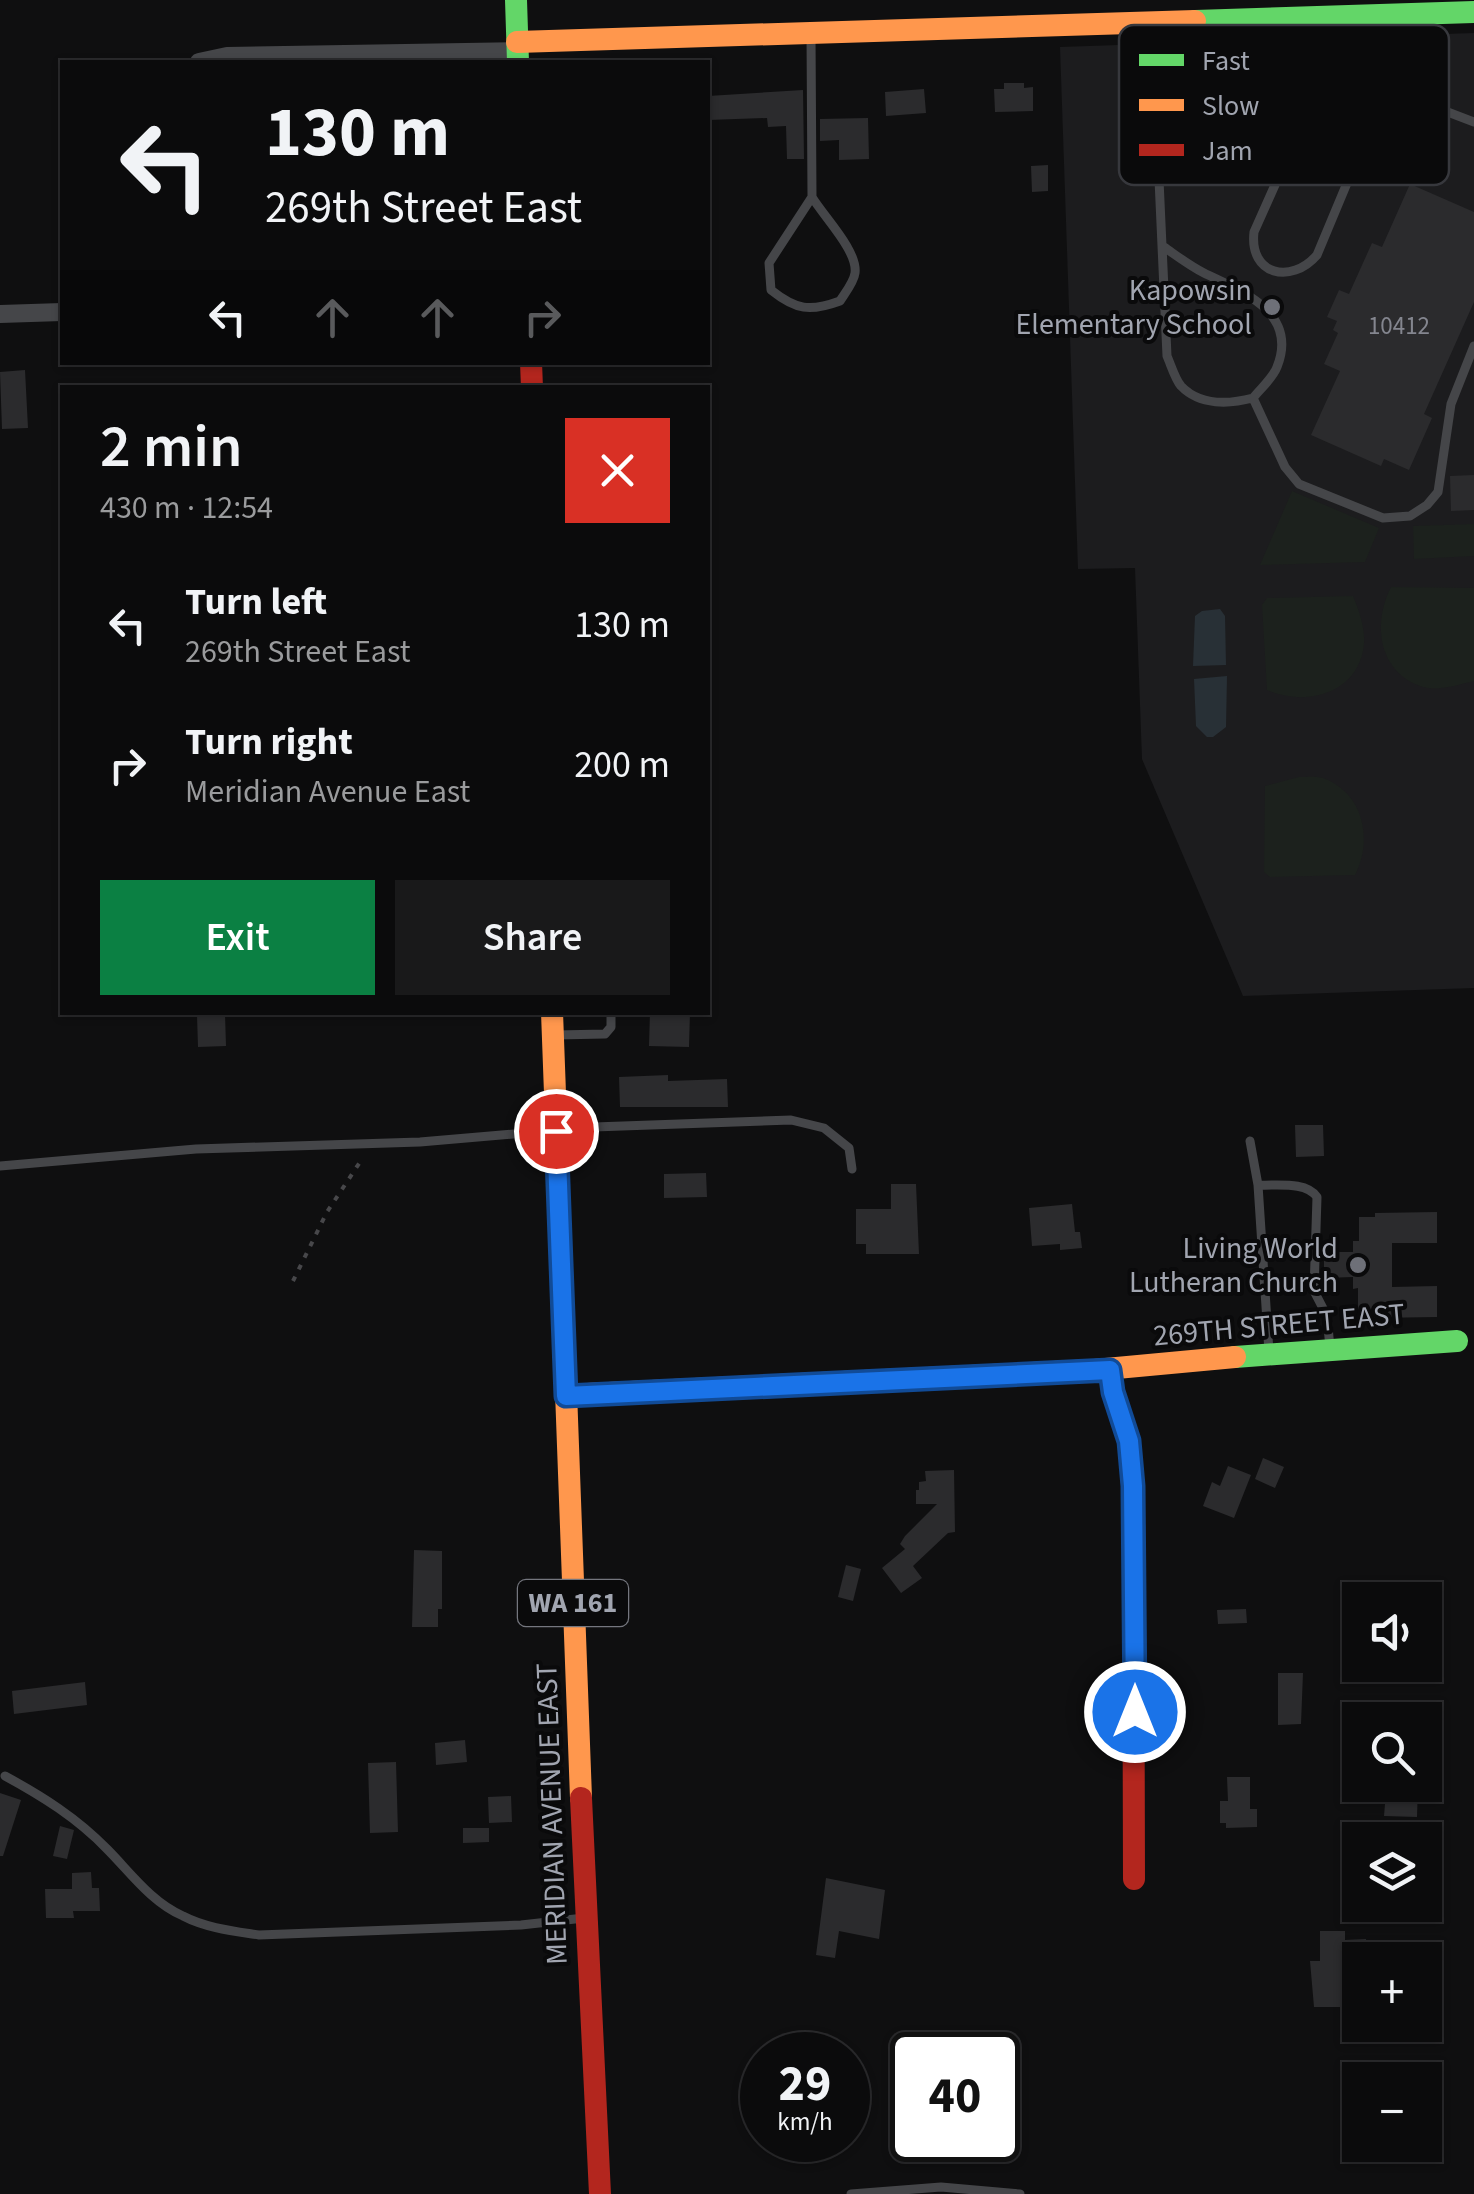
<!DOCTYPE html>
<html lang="en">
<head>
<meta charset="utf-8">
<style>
  body { margin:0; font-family:"Source Sans 3",sans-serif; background:#19191a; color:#f1f3f6; height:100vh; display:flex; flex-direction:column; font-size:38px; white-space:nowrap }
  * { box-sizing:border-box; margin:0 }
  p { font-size:32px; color:#9a9b9d }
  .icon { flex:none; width:55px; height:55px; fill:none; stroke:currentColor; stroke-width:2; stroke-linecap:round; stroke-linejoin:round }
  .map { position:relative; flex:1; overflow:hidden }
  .side { position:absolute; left:60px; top:385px; width:650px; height:630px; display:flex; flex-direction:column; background:#0b0b0c; border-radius:0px; box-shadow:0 2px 8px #0004,0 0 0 2px #2b2b2d }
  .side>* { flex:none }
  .top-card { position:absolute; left:60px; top:60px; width:650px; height:305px; border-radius:0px; box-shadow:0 2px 8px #0004,0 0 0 2px #2b2b2d; background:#0b0b0c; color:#f1f3f6; overflow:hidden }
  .tools { position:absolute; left:1342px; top:1582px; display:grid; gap:20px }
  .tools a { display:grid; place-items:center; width:100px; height:100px; border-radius:0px; background:#0b0b0c; box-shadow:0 2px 8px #0004,0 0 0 2px #2b2b2d; font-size:50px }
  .speed { position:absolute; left:740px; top:2032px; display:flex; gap:20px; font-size:50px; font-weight:700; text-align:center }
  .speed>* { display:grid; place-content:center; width:130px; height:130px; border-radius:50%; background:#0b0b0c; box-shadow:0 2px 8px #0004,0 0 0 2px #2b2b2d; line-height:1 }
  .speed small { font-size:25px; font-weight:400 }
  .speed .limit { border:5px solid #111; border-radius:15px; background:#fff; color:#111 }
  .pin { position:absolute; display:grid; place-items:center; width:85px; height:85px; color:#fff; margin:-42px; border:5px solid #fff; border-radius:50%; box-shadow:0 2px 10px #0007 }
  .me { position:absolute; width:110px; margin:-55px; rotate:0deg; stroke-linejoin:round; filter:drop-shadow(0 0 8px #0008) }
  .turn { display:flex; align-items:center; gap:35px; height:210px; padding:0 40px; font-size:45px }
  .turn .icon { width:130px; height:130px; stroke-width:2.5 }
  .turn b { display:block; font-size:70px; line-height:85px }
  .lanes { display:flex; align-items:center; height:95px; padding:0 40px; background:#0003; justify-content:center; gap:50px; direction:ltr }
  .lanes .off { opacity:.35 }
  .round { display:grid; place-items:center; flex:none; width:105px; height:105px; border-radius:0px; background:#19191a }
  .head { display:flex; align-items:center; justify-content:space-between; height:170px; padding:0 40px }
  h1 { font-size:60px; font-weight:600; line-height:75px }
  .action { display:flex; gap:20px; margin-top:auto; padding:20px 40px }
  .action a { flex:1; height:115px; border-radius:0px; background:#0b8043; color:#fff; font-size:40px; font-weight:600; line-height:115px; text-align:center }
  .action a+a { background:#19191a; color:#f1f3f6 }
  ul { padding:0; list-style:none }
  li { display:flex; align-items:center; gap:30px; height:140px; padding:0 40px }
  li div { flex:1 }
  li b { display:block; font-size:38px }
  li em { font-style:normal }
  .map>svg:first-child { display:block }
  .built { fill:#1c1c1e }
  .green { fill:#1c211d }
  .water { fill:#283036 }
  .building { fill:#2b2b2d }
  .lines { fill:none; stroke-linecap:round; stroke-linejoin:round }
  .path { stroke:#47474a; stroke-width:4; stroke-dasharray:5 8; stroke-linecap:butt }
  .lane { stroke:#454649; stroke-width:9 }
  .street { stroke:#454649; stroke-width:18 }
  .fast { stroke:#63d668; stroke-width:22 }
  .slow { stroke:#ff974d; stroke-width:22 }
  .jam { stroke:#b3261e; stroke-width:22 }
  .route-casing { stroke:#114b97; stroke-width:25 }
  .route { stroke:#1a73e8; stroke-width:18 }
  .poi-dot { fill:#6e7078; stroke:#0a0a0b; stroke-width:4 }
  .labels { text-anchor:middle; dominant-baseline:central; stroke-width:8; stroke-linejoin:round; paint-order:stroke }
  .number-label { font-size:25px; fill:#84868f }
  .shield { fill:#0a0a0b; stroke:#74767e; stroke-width:2.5 }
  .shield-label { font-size:28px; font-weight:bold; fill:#a1a5b0 }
  .poi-label { font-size:30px; fill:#a1a5b0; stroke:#0a0a0b; text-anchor:end }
  .street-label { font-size:30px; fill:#a1a5b0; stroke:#0a0a0b }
  .key { fill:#0a0a0b; stroke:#37383d; stroke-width:2.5 }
  .key-label { font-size:28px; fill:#a1a5b0 }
</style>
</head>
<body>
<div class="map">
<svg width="1474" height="2194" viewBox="0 0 1474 2194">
  <rect width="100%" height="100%" fill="#0f0f10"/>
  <!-- built -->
  <path class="built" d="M 1474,33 L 1474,988 L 1243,996 L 1142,759 L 1135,568 L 1078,569 L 1060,47 Z"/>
  <!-- green -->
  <path class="green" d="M 1292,491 L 1379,528 L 1365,562 L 1260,565 Z
    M 1474,524 L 1474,556 L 1414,559 L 1413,526 Z
    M 1391,587 L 1474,588 L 1474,681 C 1458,685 1436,692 1420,686 C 1377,670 1373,622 1391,587 Z
    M 1353,596 C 1360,613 1367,633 1363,651 C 1354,696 1302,706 1267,690 L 1262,605 L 1267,598 Z
    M 1299,777 C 1306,777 1316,776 1323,778 C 1364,793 1373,840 1355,875 L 1270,877 L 1264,872 L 1265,786 Z"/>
  <!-- water -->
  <path class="water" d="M 1220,609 L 1225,616 L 1226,665 L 1193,666 L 1195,616 L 1202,611 Z
    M 1227,676 L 1226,727 L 1213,737 L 1207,737 L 1196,726 L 1194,679 Z"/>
  <!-- building -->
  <path class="building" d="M 1004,83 L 1024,83 L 1024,88 L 1033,87 L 1033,111 L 995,112 L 994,89 L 1004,89 Z
    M 924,89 L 926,113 L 886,116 L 885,92 Z
    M 803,90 L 804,159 L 787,159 L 786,126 L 768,127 L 767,118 L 708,120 L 708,96 Z
    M 868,118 L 869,159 L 839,160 L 839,140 L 820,141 L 820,119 Z
    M 1048,165 L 1048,191 L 1032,192 L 1031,166 Z
    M 1410,184 L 1474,212 L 1474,302 L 1424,414 L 1432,418 L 1409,470 L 1384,459 L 1381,466 L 1311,435 L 1340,371 L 1324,364 L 1338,333 L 1333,330 L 1337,321 L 1327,317 L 1339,290 L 1349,294 L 1372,243 L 1382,247 Z
    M 25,370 L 28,428 L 2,429 L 0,372 Z
    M 1474,475 L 1474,510 L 1451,511 L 1450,476 Z
    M 650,1012 L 690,1012 L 689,1047 L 649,1046 Z
    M 225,1014 L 226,1046 L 198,1047 L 197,1015 Z
    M 668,1075 L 668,1081 L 727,1079 L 728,1107 L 620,1107 L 619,1077 Z
    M 1295,1125 L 1323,1125 L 1324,1156 L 1296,1157 Z
    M 706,1173 L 707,1197 L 664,1198 L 664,1174 Z
    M 891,1184 L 916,1184 L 919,1254 L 866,1254 L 866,1244 L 856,1244 L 856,1209 L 891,1209 Z
    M 1072,1204 L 1075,1232 L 1080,1232 L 1082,1248 L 1060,1250 L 1060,1244 L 1032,1246 L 1029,1208 Z
    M 1437,1212 L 1437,1243 L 1392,1243 L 1392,1287 L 1437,1286 L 1437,1317 L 1374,1318 L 1374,1312 L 1358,1313 L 1358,1288 L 1353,1289 L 1353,1277 L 1324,1278 L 1324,1252 L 1353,1252 L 1353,1241 L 1359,1241 L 1359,1217 L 1375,1217 L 1375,1213 Z
    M 1263,1458 L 1284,1467 L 1275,1488 L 1255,1479 Z
    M 1228,1466 L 1251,1475 L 1234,1518 L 1203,1506 L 1212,1482 L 1220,1486 Z
    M 954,1470 L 955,1532 L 948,1533 L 913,1566 L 922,1578 L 901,1593 L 882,1568 L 905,1549 L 900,1544 L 905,1536 L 937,1504 L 916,1504 L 916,1490 L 919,1490 L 919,1482 L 926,1481 L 925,1471 Z
    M 414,1550 L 442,1551 L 442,1609 L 438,1609 L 438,1627 L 412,1627 Z
    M 846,1565 L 861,1569 L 853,1601 L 838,1597 Z
    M 1246,1609 L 1247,1623 L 1218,1624 L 1217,1610 Z
    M 1278,1673 L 1303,1673 L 1301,1724 L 1278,1725 Z
    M 85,1682 L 87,1705 L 14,1714 L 12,1691 Z
    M 465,1740 L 467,1762 L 436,1765 L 435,1743 Z
    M 396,1762 L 398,1832 L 370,1833 L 368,1763 Z
    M 1227,1777 L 1250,1777 L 1250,1809 L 1257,1809 L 1257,1827 L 1226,1828 L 1226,1823 L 1220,1823 L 1220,1801 L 1228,1801 Z
    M 1379,1785 L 1418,1785 L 1417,1817 L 1384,1816 L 1385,1804 L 1379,1804 Z
    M 0,1793 L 21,1800 L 3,1856 L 0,1856 Z
    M 511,1796 L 512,1822 L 489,1823 L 488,1797 Z
    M 60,1826 L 74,1830 L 67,1859 L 53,1856 Z
    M 463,1828 L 489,1828 L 489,1842 L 463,1843 Z
    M 91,1872 L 92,1888 L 99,1888 L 100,1911 L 73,1911 L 74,1918 L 46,1918 L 45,1889 L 72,1889 L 72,1873 Z
    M 826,1878 L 885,1890 L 879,1939 L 839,1931 L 835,1958 L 816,1955 Z
    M 1320,1931 L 1345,1931 L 1345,1940 L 1366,1939 L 1366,1960 L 1360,1960 L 1360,1965 L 1347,1965 L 1347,2007 L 1314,2007 L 1310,1961 L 1320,1961 Z"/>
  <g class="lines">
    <!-- path -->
    <path class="path" d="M 293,1281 L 327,1212 L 362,1159"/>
    <!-- lane -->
    <path class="lane" d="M 1152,25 L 1167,356 C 1171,365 1175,379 1181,386 C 1200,406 1230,404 1253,398 L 1285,467 L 1299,484 L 1383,518 L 1410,516 L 1427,505 L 1438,492 L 1451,404 L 1474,346
      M 811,35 L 812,197 L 769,263 L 771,290 C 796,310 810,312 840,301 C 845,293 854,282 855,273 C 858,251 824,217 812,197
      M 1375,64 L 1320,84 L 1254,232 C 1249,275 1291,285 1317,255 L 1380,104 L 1385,88 L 1375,64 L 1376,18
      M 1385,88 L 1474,122
      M 1164,247 C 1177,256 1190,266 1204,273 C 1241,291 1299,312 1277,367 C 1273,378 1261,388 1253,398
      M 556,1035 L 605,1034 L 611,1027 L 611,1012
      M 1250,1141 L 1258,1185 L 1269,1352
      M 0,1166 L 196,1149 L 420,1142 L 594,1127 L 791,1120 L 824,1128 L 849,1148 L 852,1169
      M 1258,1185 C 1277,1186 1306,1181 1317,1197 L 1314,1291 L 1327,1316 L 1330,1348
      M 5,1776 C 42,1796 77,1818 107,1849 C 130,1872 151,1902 183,1916 C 206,1928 233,1931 259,1935 L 521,1925 L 584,1918
      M 851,2194 L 941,2187 L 1020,2194"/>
    <!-- street -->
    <path class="street" d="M 199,62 L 227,56 L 518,51
      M 0,314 L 62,312"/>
    <!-- fast -->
    <path class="fast" d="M 516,0 L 518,62
      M 1195,21 L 1474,12
      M 1235,1357 L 1457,1341"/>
    <!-- slow -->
    <path class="slow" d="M 517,42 L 1195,21
      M 552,1012 L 581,1798
      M 566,1395 L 1095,1370 L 1235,1357"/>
    <!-- jam -->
    <path class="jam" d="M 531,362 L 532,388
      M 1110,1369 L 1113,1391 L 1129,1441 L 1133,1486 L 1134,1879
      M 581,1798 L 600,2194"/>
  </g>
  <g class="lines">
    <defs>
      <path id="route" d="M 556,1131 L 566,1396 L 1110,1370 L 1113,1392 L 1129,1441 L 1133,1486 L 1135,1712"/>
    </defs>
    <!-- route casing -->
    <use href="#route" class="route-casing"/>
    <!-- route -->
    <use href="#route" class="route"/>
  </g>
  <!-- markers -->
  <g class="poi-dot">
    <circle cx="1272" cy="307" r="10"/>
    <circle cx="1358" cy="1265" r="10"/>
  </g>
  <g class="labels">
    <!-- number labels -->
    <g class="number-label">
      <text x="1399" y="326">10412</text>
    </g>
    <!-- shield labels -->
    <rect class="shield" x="518" y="1580" width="110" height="46" rx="8"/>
    <g class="shield-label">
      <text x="573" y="1603">WA 161</text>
    </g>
    <!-- poi labels -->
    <g class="poi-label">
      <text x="1252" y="290">Kapowsin<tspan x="1252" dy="34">Elementary School</tspan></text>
      <text x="1338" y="1248">Living World<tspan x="1338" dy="34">Lutheran Church</tspan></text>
    </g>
    <!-- street labels -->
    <g class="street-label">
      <text transform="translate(1279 1325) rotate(-5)">269TH STREET EAST</text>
      <text transform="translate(552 1814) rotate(-92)">MERIDIAN AVENUE EAST</text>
    </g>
  </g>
  <!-- legend -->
  <rect x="1119" y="25" width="330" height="160" rx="15" class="key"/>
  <rect x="1139" y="54" width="45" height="12" fill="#63d668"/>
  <rect x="1139" y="99" width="45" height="12" fill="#ff974d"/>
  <rect x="1139" y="144" width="45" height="12" fill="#b3261e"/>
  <g class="key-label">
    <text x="1202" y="70">Fast</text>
    <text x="1202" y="115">Slow</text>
    <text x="1202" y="160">Jam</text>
  </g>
</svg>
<div class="tools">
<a><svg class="icon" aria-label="sound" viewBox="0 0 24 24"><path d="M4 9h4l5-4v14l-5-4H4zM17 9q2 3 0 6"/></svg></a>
<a><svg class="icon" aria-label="search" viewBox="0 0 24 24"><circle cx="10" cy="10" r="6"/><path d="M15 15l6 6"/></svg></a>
<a><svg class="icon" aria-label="layers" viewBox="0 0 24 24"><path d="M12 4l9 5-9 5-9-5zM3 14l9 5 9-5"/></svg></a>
<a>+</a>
<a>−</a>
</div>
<div class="speed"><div>29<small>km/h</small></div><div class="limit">40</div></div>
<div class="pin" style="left:556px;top:1131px;background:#d93025"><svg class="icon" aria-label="arrive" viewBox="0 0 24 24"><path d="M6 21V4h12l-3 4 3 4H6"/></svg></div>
<svg class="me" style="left:1135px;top:1712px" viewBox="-20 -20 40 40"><circle r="17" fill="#1a73e8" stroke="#fff" stroke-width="3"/><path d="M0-11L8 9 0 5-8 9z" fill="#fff"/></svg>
<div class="top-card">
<div class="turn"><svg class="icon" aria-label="left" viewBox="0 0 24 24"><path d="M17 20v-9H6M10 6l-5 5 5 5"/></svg><div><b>130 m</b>269th Street East</div></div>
<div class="lanes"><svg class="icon" aria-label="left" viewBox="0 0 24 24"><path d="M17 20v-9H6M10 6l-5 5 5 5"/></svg><svg class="icon off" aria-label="ahead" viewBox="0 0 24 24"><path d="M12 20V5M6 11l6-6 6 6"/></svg><svg class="icon off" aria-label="ahead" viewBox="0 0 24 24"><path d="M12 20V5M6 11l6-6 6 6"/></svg><svg class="icon off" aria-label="right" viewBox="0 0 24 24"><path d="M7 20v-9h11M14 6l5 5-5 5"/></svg></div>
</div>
<section class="side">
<div class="head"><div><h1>2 min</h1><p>430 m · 12:54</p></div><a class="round" style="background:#d93025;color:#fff"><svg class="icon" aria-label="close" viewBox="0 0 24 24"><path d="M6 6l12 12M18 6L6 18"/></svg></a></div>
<ul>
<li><svg class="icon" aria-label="left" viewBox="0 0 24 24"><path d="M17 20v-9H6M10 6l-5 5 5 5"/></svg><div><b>Turn left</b><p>269th Street East</p></div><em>130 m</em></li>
<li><svg class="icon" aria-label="right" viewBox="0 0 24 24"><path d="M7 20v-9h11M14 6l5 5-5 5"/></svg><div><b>Turn right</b><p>Meridian Avenue East</p></div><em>200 m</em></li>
</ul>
<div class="action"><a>Exit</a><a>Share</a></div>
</section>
</div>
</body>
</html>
